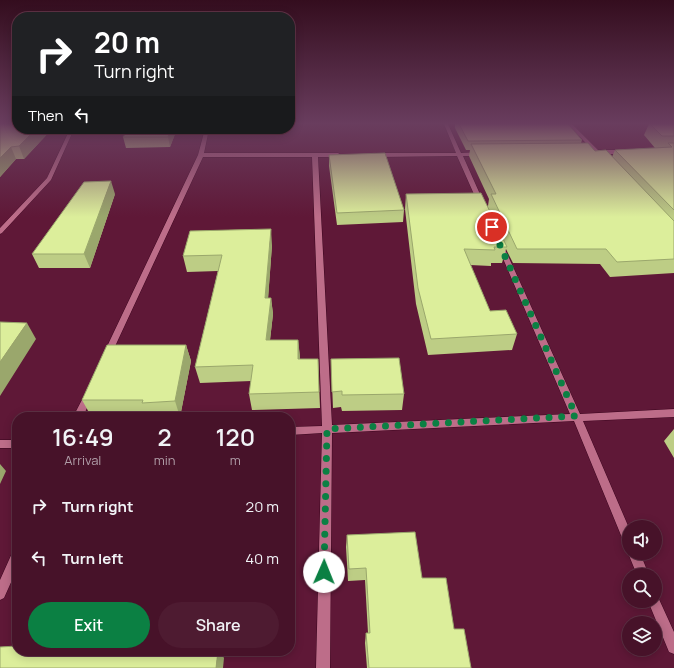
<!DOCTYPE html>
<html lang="en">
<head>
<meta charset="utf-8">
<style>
  body { margin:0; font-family:Manrope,sans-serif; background:#4e1b31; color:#f1f3f6; height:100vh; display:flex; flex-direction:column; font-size:15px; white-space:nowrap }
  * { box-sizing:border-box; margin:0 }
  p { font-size:13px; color:#b09ea8 }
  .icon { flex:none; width:22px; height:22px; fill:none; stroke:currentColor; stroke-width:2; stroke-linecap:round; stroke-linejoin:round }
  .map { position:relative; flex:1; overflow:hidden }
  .side { position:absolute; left:12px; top:412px; width:283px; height:244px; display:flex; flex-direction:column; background:#471229; border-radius:16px; box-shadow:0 2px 10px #0003,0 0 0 1px #5f3246 }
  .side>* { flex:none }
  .hud { position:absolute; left:12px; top:12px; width:283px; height:122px; border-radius:16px; box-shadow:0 2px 10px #0003,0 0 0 1px #5f3246; background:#202124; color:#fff; overflow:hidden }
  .tools { position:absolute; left:622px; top:520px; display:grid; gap:8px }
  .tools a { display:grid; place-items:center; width:40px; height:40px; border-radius:50%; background:#471229; box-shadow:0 2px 10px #0003,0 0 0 1px #5f3246; font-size:20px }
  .pin { position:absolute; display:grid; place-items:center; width:34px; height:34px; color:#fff; margin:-17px; border:2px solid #fff; border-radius:50%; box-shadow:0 1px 4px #0007 }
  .me { position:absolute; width:44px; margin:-22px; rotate:1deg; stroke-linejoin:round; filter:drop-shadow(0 0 3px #0008) }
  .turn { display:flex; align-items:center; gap:14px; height:84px; padding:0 16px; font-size:18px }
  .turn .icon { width:52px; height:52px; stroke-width:2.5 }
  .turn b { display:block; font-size:28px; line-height:34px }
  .then { display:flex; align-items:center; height:38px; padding:0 16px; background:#0003; gap:8px; font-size:15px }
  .eta { display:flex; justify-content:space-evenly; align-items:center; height:68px; text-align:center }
  .eta b { font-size:24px; font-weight:600; line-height:28px }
  .button { display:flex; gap:8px; margin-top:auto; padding:8px 16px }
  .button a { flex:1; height:46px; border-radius:24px; background:#0b8043; color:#fff; font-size:16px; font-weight:600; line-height:46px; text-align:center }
  .button a+a { background:#4e1b31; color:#f1f3f6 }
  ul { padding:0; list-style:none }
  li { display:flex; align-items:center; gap:12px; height:52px; padding:0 16px }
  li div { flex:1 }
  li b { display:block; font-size:15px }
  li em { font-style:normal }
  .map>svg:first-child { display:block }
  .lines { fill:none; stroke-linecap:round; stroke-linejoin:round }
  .minor-casing { stroke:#3b051e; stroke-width:1 }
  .minor { fill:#bd6d89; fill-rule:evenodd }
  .wall { fill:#bdcd85 }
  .shaded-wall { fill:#9aa76c }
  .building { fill:#dcee9b; stroke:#9aa76c }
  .route { stroke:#0b8043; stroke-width:7; stroke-dasharray:0 12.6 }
</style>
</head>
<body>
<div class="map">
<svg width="674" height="668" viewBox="0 0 674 668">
  <rect width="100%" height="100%" fill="#5f1837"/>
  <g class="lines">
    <defs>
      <path id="minor" d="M 444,124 L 448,124 L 461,153 L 480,152 L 483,154 L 480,156 L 463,156 L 483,201 L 482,202 L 480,203 L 477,201 L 457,156 L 376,157 L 373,155 L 376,153 L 456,153 Z
        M 568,124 L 572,124 L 598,150 L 624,150 L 627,152 L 624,154 L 601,154 L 602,156 L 598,156 Z
        M 70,129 L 74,129 L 51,180 L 2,233 L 0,234 L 0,228 L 47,178 Z
        M 205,129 L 209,129 L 204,153 L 338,153 L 341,155 L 338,157 L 318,157 L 332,425 L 570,414 L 498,247 L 501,245 L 504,247 L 580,414 L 674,409 L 674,417 L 583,421 L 629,528 L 629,547 L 625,545 L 574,421 L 332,433 L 330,668 L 316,668 L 322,433 L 290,435 L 290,427 L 322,426 L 312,157 L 203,157 L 111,355 L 110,357 L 104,357 L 103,355 L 198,155 Z
        M 89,391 L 92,392 L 93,394 L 83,417 L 73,417 L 86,392 Z
        M 0,440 L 17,440 L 17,448 L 0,448 Z
        M 17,549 L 17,569 L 4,598 L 0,600 L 0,580 L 13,551 Z
        M 629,551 L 629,553 L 640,553 L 649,575 L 637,575 L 628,553 Z
        M 655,595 L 658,597 L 674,632 L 674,654 L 669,652 L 648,601 L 655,601 Z"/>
    </defs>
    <!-- minor casing -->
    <use href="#minor" class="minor-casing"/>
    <!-- minor -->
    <use href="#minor" class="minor"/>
  </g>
  <!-- wall -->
  <path class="wall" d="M 0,124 L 17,129 L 52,129 L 24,159 L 16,159 L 0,177 Z
    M 455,124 L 568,124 L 582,140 L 581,143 L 595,151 L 612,157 L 615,150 L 655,148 L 644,135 L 649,124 L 674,124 L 674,273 L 610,277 L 600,264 L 513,263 L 506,249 L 502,263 L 491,263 L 491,266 L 470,265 L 490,311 L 517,334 L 512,350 L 428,355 L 416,304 L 405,209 L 406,194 L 488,206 L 489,199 L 469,156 L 470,150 L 466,150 L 455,128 Z
    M 177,129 L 170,147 L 126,148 L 123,137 Z
    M 329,155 L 404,210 L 403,222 L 337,225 L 329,166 Z
    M 115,194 L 90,268 L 39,268 L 32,254 Z
    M 272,245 L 268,298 L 271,298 L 273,314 L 270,340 L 298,340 L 300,359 L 318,359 L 320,408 L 252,410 L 249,394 L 251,381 L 200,383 L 195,367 L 218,271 L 187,272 L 183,256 Z
    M 186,345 L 191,361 L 180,417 L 148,417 L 147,416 L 91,416 L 82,400 Z
    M 331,359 L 404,394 L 402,410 L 342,411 L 341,407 L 333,408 Z
    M 674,429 L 674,458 L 664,441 Z
    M 347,535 L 422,578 L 454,629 L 471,668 L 367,668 L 365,643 L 366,633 L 368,633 L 365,580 L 348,581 L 346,547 Z"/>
  <!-- shaded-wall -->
  <path class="shaded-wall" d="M 36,129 L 52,129 L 24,159 L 19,146 Z
    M 171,129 L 177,129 L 170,147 L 168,137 Z
    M 11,147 L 16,159 L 0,177 L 0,158 Z
    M 111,181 L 115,194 L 90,268 L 84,254 Z
    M 271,229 L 272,245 L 267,314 L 265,298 Z
    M 271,298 L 273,314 L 268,357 L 266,340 Z
    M 27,323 L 36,339 L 0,396 L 0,362 Z
    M 298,340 L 300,356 L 299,375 L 298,359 Z
    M 186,345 L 191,361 L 180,417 L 175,401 Z
    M 0,464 L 6,471 L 0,484 Z
    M 218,651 L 220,651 L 224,658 L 223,668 L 216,668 Z"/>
  <!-- building -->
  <path class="building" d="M 0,124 L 17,124 L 17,129 L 36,129 L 19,146 L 11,147 L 0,158 Z
    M 459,124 L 568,124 L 582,140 L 468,141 Z
    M 650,124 L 674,124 L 674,136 L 662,136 Z
    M 129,129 L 171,129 L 168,137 L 123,137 Z
    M 588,143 L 595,151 L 606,150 L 674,221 L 674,259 L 617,262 L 606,249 L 517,249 L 491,194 L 496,194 L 471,144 Z
    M 668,143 L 674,143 L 674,210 L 615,150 L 672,147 Z
    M 385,153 L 404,210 L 337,213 L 329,155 Z
    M 111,181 L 84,254 L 32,254 L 84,182 Z
    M 481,193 L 507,247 L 494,247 L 495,250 L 464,249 L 490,311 L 506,310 L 517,334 L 431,339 L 418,288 L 406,194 Z
    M 271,229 L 265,298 L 271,298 L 266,340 L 298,340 L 298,359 L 318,359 L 319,392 L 249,394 L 253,365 L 195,367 L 222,255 L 183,256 L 190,231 Z
    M 0,322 L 27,323 L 0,362 Z
    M 107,345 L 186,345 L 175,401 L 142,403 L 143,400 L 82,400 Z
    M 399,358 L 404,394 L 342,395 L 342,391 L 332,392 L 331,359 Z
    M 415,532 L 422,578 L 446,578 L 454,629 L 464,629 L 471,668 L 369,668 L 366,633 L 370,633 L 366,568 L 349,569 L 347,535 Z
    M 17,646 L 17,651 L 112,651 L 111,652 L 128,651 L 218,651 L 216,668 L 0,668 L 0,647 Z"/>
  <!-- sky -->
  <linearGradient id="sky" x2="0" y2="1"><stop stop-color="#340d1e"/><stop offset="0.57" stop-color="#693d5e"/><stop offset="1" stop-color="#693d5e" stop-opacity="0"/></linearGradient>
  <rect width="674" height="217" fill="url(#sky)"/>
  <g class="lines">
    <!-- route -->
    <path class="route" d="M 324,572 L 327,429 L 576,416 L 492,227"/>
  </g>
</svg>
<div class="tools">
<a><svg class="icon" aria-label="sound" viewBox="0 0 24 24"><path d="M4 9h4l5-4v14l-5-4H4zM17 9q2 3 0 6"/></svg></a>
<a><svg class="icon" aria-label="search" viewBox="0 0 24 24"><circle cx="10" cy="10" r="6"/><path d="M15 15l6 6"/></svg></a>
<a><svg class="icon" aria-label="layers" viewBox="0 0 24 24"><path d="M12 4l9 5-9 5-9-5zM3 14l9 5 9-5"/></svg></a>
</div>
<div class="pin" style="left:492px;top:227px;background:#d93025"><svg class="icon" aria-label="arrive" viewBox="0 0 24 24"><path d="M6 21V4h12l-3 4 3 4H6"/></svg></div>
<svg class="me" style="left:324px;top:572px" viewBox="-20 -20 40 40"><circle r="19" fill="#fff"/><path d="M0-13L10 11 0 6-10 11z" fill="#0b8043"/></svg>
<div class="hud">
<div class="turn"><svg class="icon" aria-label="right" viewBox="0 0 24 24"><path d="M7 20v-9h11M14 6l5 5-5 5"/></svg><div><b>20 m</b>Turn right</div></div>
<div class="then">Then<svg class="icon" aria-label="left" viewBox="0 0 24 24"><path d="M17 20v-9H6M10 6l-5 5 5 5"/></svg></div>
</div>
<section class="side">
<div class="eta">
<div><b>16:49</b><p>Arrival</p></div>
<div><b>2</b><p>min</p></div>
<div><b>120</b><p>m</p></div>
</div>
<ul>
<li><svg class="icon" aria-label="right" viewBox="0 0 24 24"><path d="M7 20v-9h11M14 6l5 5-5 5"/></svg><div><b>Turn right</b></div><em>20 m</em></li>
<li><svg class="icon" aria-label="left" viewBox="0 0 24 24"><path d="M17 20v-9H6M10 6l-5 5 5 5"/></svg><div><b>Turn left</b></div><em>40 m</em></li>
</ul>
<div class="button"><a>Exit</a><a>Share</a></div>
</section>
</div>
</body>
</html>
